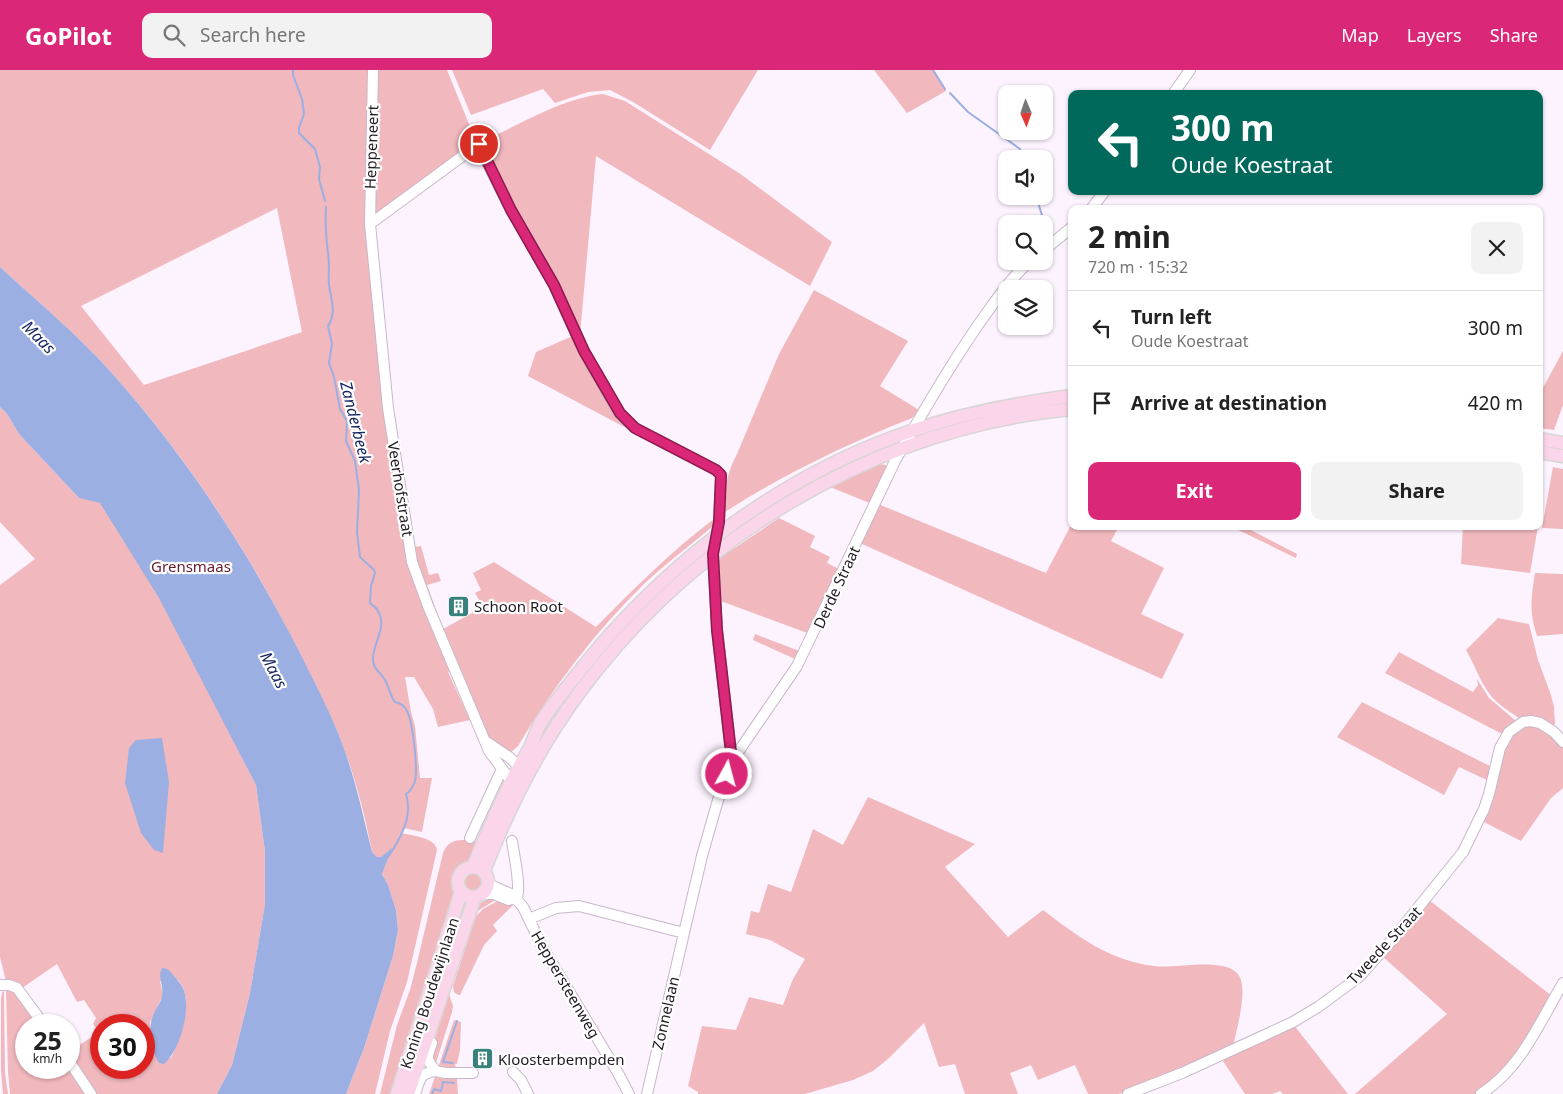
<!DOCTYPE html>
<html lang="en">
<head>
<meta charset="utf-8">
<style>
  body { margin:0; font-family:"Noto Sans",sans-serif; background:#f2f2f2; color:#222; height:100vh; display:flex; flex-direction:column; font-size:19px; white-space:nowrap }
  * { box-sizing:border-box; margin:0 }
  p { font-size:16px; color:#767676 }
  .icon { flex:none; width:28px; height:28px; fill:none; stroke:currentColor; stroke-width:2; stroke-linecap:round; stroke-linejoin:round }
  .map { position:relative; flex:1; overflow:hidden }
  .sheet { position:absolute; left:1068px; top:135px; width:475px; height:325px; display:flex; flex-direction:column; background:#fff; border-radius:10px; box-shadow:0 1px 4px #0004 }
  .sheet>* { flex:none }
  .banner { position:absolute; left:1068px; top:20px; width:475px; height:105px; border-radius:10px; box-shadow:0 1px 4px #0004; background:#00695c; color:#fff; overflow:hidden }
  .needle { width:32px; rotate:178deg }
  .fabs { position:absolute; left:998px; top:15px; display:grid; gap:10px }
  .fabs a { display:grid; place-items:center; width:55px; height:55px; border-radius:10px; background:#fff; box-shadow:0 1px 4px #0004; font-size:25px }
  .speed { position:absolute; left:15px; top:944px; display:flex; gap:10px; font-size:25px; font-weight:700; text-align:center }
  .speed>* { display:grid; place-content:center; width:65px; height:65px; border-radius:50%; background:#fff; box-shadow:0 1px 4px #0004; line-height:1 }
  .speed small { font-size:12px; font-weight:400 }
  .speed .limit { border:8px solid #d22; background:#fff; color:#111 }
  .pin { position:absolute; display:grid; place-items:center; width:42px; height:42px; color:#fff; margin:-21px; border:2px solid #fff; border-radius:50%; box-shadow:0 1px 5px #0007 }
  .me { position:absolute; width:55px; margin:-28px; rotate:7deg; stroke-linejoin:round; filter:drop-shadow(0 0 4px #0008) }
  .turn { display:flex; align-items:center; gap:18px; height:105px; padding:0 20px; font-size:22px }
  .turn .icon { width:65px; height:65px; stroke-width:2.5 }
  .turn b { display:block; font-size:35px; line-height:42px }
  .round { display:grid; place-items:center; flex:none; width:52px; height:52px; border-radius:10px; background:#f2f2f2 }
  .summary { display:flex; align-items:center; justify-content:space-between; height:85px; padding:0 20px }
  h1 { font-size:30px; font-weight:700; line-height:38px }
  .cta { display:flex; gap:10px; margin-top:auto; padding:10px 20px }
  .cta a { flex:1; height:58px; border-radius:10px; background:#db2777; color:#fff; font-size:20px; font-weight:700; line-height:58px; text-align:center }
  .cta a+a { background:#f2f2f2; color:#222 }
  ul { padding:0; list-style:none }
  li { display:flex; align-items:center; gap:15px; height:75px; padding:0 20px; border-top:1px solid #e0e0e0 }
  li div { flex:1 }
  li b { display:block; font-size:19px }
  li em { font-style:normal }
  header { display:flex; align-items:center; gap:30px; box-sizing:border-box; height:70px; padding:0 25px; background:#db2777; color:#fff }
  header strong { font-size:24px }
  nav { display:flex; gap:28px; margin-inline-start:auto; font-size:18px }
  .search { width:350px; height:45px; background:#f2f2f2; display:flex; align-items:center; gap:12px; box-sizing:border-box; padding:0 18px; border-radius:10px; color:#767676; font-size:19px }
  .map>svg:first-child { display:block }
  .green { fill:#f1b8bd; fill-rule:evenodd }
  .water { fill:#9cafe2 }
  .lines { fill:none; stroke-linecap:round; stroke-linejoin:round }
  .stream { stroke:#9cafe2; stroke-width:2 }
  .minor-casing { stroke:#c7b7ca; stroke-width:12 }
  .major-casing { stroke:#d7d6d7; stroke-width:15 }
  .minor { stroke:#fff; stroke-width:10 }
  .major { stroke:#fbd5e9; stroke-width:12 }
  .route-casing { stroke:#8e194d; stroke-width:12 }
  .route { stroke:#db2777; stroke-width:9 }
  .labels { text-anchor:middle; dominant-baseline:central; stroke-width:4.5; stroke-linejoin:round; paint-order:stroke }
  .street-label { font-size:15px; fill:#201a21; stroke:#fff }
  .park-label { font-size:15px; fill:#661b2c; stroke:#fff }
  .poi-label { font-size:15px; fill:#201a21; stroke:#fff; text-anchor:start }
  .water-label { font-size:16px; font-style:italic; fill:#182763; stroke:#fff }
</style>
</head>
<body>
<header>
<strong>GoPilot</strong>
<div class="search"><svg class="icon" aria-label="search" viewBox="0 0 24 24"><circle cx="10" cy="10" r="6"/><path d="M15 15l6 6"/></svg>Search here</div>
<nav><a>Map</a><a>Layers</a><a>Share</a></nav>
</header>
<div class="map">
<svg width="1563" height="1024" viewBox="0 0 1563 1024">
  <rect width="100%" height="100%" fill="#fdf3ff"/>
  <!-- green -->
  <path class="green" d="M 0,0 L 370,0 L 368,89 L 404,466 L 412,510 L 420,507 L 413,477 L 421,476 L 429,505 L 438,503 L 441,511 L 427,515 L 443,559 L 483,537 L 475,523 L 481,520 L 473,503 L 494,492 L 596,557 C 634,519 671,481 714,449 L 714,455 C 691,475 666,493 644,514 C 595,562 553,617 518,676 L 510,683 L 488,667 L 457,599 L 448,602 L 470,650 L 438,657 L 433,639 L 414,607 L 405,607 L 411,642 L 415,656 L 420,708 L 432,708 L 422,762 L 404,758 L 401,763 C 413,766 435,767 437,780 L 407,912 L 390,961 L 375,1024 L 346,1024 L 364,978 L 393,886 L 398,860 L 396,840 L 388,815 L 382,804 L 390,780 L 381,787 L 377,787 L 372,782 C 365,746 356,710 343,676 C 333,648 318,621 305,594 C 253,488 189,389 110,301 C 77,264 37,231 0,197 ZM 277,138 L 302,262 L 144,315 L 81,236 Z
    M 377,0 L 447,0 L 476,71 L 372,147 Z
    M 452,0 L 758,0 L 710,80 L 633,32 L 610,20 L 588,22 L 555,33 L 543,19 L 471,45 Z
    M 874,0 L 934,0 L 946,21 L 907,43 Z
    M 603,24 L 625,31 L 739,103 L 832,172 L 810,216 L 596,86 L 580,265 L 508,128 L 483,74 L 488,69 C 524,52 564,28 603,24 Z
    M 814,220 L 908,271 L 880,316 L 919,340 L 912,348 C 847,374 784,404 725,442 L 721,440 C 725,420 727,402 737,384 L 779,284 Z
    M 575,265 L 630,356 L 628,359 L 528,306 L 536,282 Z
    M 1563,281 L 1563,335 L 1554,360 L 1539,358 L 1539,325 Z
    M 0,303 L 219,453 L 305,804 L 181,568 L 256,715 L 265,782 L 265,834 L 250,923 L 232,995 L 217,1024 L 93,1024 L 69,989 L 69,982 L 99,962 L 93,954 L 96,948 L 84,930 L 77,932 L 57,894 L 22,918 L 6,911 L 0,887 L 0,515 L 35,489 L 0,452 L 0,337 L 7,344 L 19,364 L 79,428 L 98,431 ZM 177,909 C 196,926 180,970 171,988 L 155,985 L 150,953 L 163,925 L 160,911 ZM 101,955 L 144,955 L 144,998 L 101,998 Z
    M 898,372 L 899,374 L 723,470 L 721,470 L 744,449 L 836,396 Z
    M 880,394 L 886,395 L 886,400 L 872,434 L 830,417 Z
    M 1553,397 L 1563,399 L 1563,459 L 1542,458 Z
    M 878,434 L 1046,503 L 1071,455 L 1119,456 L 1111,471 L 1164,498 L 1141,544 L 1184,564 L 1162,609 L 860,473 Z
    M 779,448 L 815,466 L 810,477 L 830,487 L 827,493 L 841,500 L 810,564 L 718,530 L 717,490 Z
    M 1230,456 L 1243,456 L 1297,484 L 1296,488 Z
    M 1463,456 L 1538,456 L 1530,503 L 1461,494 Z
    M 1535,503 L 1563,504 L 1563,564 L 1537,566 C 1529,541 1531,529 1535,503 Z
    M 1498,548 L 1529,554 L 1538,590 L 1551,625 L 1554,637 L 1555,654 L 1552,657 L 1523,647 L 1519,648 C 1510,642 1499,635 1491,626 C 1480,612 1475,595 1466,580 Z
    M 755,564 L 802,582 L 797,590 L 753,570 Z
    M 1399,582 L 1473,622 L 1478,615 L 1477,609 L 1489,628 L 1516,651 L 1504,665 L 1385,603 Z
    M 1362,632 L 1492,697 L 1489,711 L 1459,697 L 1444,725 L 1337,667 Z
    M 1527,654 L 1540,656 L 1563,676 L 1563,718 L 1551,728 L 1521,771 L 1482,751 L 1500,687 L 1510,667 Z
    M 868,727 L 975,774 L 945,797 L 1008,867 L 1043,840 C 1079,867 1108,890 1154,896 C 1175,899 1221,887 1237,903 C 1250,916 1236,960 1233,977 L 1119,1024 L 1088,1024 L 1075,995 L 1038,1010 L 1031,995 L 1010,1003 L 1018,1024 L 965,1024 L 955,994 L 939,997 L 924,953 L 888,989 L 873,1001 L 853,1010 L 805,1024 L 698,1024 L 698,1022 L 688,1016 L 702,956 L 736,960 L 749,927 L 783,935 L 793,909 L 805,889 L 770,870 L 746,864 L 751,841 L 759,843 L 768,814 L 791,822 L 813,759 L 843,775 Z
    M 472,770 L 480,774 L 470,793 L 461,797 L 456,805 L 455,813 L 457,821 L 392,1024 L 380,1024 L 397,955 L 410,920 L 417,893 L 443,783 C 449,769 457,770 472,770 Z
    M464 812a10 10 0 1 1 20 0a10 10 0 1 1-20 0Z
    M 484,827 L 497,829 L 476,842 L 448,921 L 453,936 L 452,942 L 435,996 L 430,984 L 445,937 L 446,927 L 477,831 Z
    M 499,830 L 514,834 L 493,855 L 497,861 L 484,875 L 460,925 L 458,925 L 454,922 L 453,916 L 476,846 L 483,839 Z
    M 1429,830 L 1552,926 L 1517,984 L 1479,1024 L 1355,1024 L 1447,944 L 1382,886 Z
    M 6,919 L 12,919 L 38,955 L 26,955 L 26,998 L 68,998 L 86,1024 L 10,1024 L 8,1002 Z
    M 4,920 L 5,1003 L 8,1024 L 3,1024 L 1,1000 L 1,930 L 2,923 Z
    M 454,950 L 461,952 L 460,980 L 457,994 L 455,994 L 456,998 L 438,998 Z
    M 1293,954 L 1348,1024 L 1283,1024 L 1280,1021 L 1272,1024 L 1245,1024 L 1221,988 Z
    M 436,1004 L 451,1007 L 451,1009 L 457,1009 L 458,1024 L 429,1024 Z"/>
  <!-- water -->
  <path class="water" d="M 0,197 C 37,231 77,264 110,301 C 187,387 250,484 302,587 C 316,616 332,645 343,676 C 356,711 363,746 372,782 L 377,787 L 381,787 L 392,778 L 382,804 L 388,815 L 396,840 L 398,860 L 393,886 L 364,978 L 346,1024 L 217,1024 L 232,995 L 250,923 L 265,834 L 265,782 L 256,715 L 159,528 L 100,433 L 79,428 L 19,364 L 7,344 L 0,337 Z
    M 162,668 L 169,712 L 163,783 L 154,780 L 141,763 L 125,713 L 129,678 L 136,670 Z
    M 162,898 C 168,898 170,901 174,906 C 177,910 181,913 183,918 C 192,938 180,981 164,994 L 159,993 C 151,980 147,958 154,943 C 156,938 162,931 162,925 C 164,915 157,909 162,898 Z"/>
  <g class="lines">
    <!-- stream -->
    <path class="stream" d="M 293,0 L 293,5 L 302,29 L 304,44 L 299,58 L 299,63 L 315,79 L 320,97 L 319,109 L 325,131
      M 933,0 L 945,19
      M 950,23 L 968,42 L 1020,79 L 1024,89
      M 1036,126 L 1049,168
      M 326,137 C 325,153 326,167 328,183 C 330,194 328,204 329,215 C 331,230 337,242 328,256 L 332,274 L 329,293 L 334,307 L 340,339 L 347,351 L 346,371 L 355,391 L 359,420 L 357,463 L 360,487 L 374,500 L 375,503 L 371,516 L 370,533 C 373,536 376,537 378,541 C 388,557 372,574 373,590 C 373,599 381,603 385,610 C 389,617 390,625 395,632 C 399,633 405,636 407,641 C 413,652 418,699 415,711 C 413,717 411,721 406,724 C 413,746 401,768 388,787
      M 453,993 L 443,992 L 457,951
      M 432,1024 L 434,1019 L 441,1021 L 443,1012 L 454,1013"/>
    <defs>
      <path id="minor" d="M 373,0 L 370,154 L 388,338 L 412,492 L 428,536 L 489,681 L 511,711
        M 1173,24 L 1190,0
        M 476,63 L 481,80 L 511,140 L 554,215 L 584,281 L 619,343 L 635,358 L 716,400 L 721,405 L 719,452 L 713,484 L 717,560 L 732,691
        M 1091,139 L 1105,121
        M 370,154 L 479,74
        M 1044,180 L 1071,158
        M 485,671 L 509,687 L 524,701
        M 470,768 L 502,699
        M 512,771 C 514,786 522,819 516,830
        M 488,814 L 513,825 L 523,837 L 542,876 L 618,1003 L 629,1024
        M 483,824 L 494,824 L 509,830
        M 529,849 L 556,838 L 579,836 L 684,863
        M 0,915 L 9,915 L 17,918 L 44,955
        M 69,991 L 91,1024
        M 436,1001 L 445,1003 L 473,1003
        M 513,1002 L 521,1010 L 528,1024
        M 415,1024 C 420,1010 419,1003 436,1001 C 425,989 427,987 432,973
        M 647,1024 L 684,863 L 702,786 L 722,716 L 732,691 L 797,596 L 896,389 C 925,339 954,288 988,241 C 1001,223 1013,206 1030,191
        M 1128,1024 L 1182,1003 L 1293,952 L 1318,937 L 1359,907 L 1392,870 L 1463,782 L 1484,739 L 1489,724 L 1500,678 L 1509,662 L 1523,652 L 1531,651 L 1540,653 L 1554,662 L 1563,672
        M 1481,1024 C 1522,997 1539,953 1563,913"/>
      <path id="major" d="M 1539,369 L 1563,373
        M 1539,382 L 1563,386
        M458 812a15 15 0 1 1 30 0a15 15 0 1 1-30 0Z
        M 473,797 C 485,768 497,740 511,712 C 517,700 524,689 530,677 C 534,669 536,661 540,654 C 547,642 557,630 566,618 C 583,597 599,576 618,556 C 698,469 800,398 914,360 C 965,343 1018,333 1071,326
        M 484,801 C 508,739 539,677 579,623 C 695,466 875,358 1071,339
        M 397,1024 L 461,822
        M 408,1024 L 475,827"/>
    </defs>
    <!-- minor casing -->
    <use href="#minor" class="minor-casing"/>
    <!-- major casing -->
    <use href="#major" class="major-casing"/>
    <!-- minor -->
    <use href="#minor" class="minor"/>
    <!-- major -->
    <use href="#major" class="major"/>
  </g>
  <g class="lines">
    <defs>
      <path id="route" d="M 479,74 L 511,140 L 554,215 L 584,281 L 620,343 L 635,358 L 716,400 L 721,405 L 719,452 L 713,484 L 717,560 L 732,691 L 727,704"/>
    </defs>
    <!-- route casing -->
    <use href="#route" class="route-casing"/>
    <!-- route -->
    <use href="#route" class="route"/>
  </g>
  <!-- icons -->
  <defs>
    <symbol id="building-square" viewBox="-11 -11 22 22"><rect x="-9" y="-9" width="18" height="18" rx="4" fill="#38807c" stroke="#fff"/><path d="M-4-6H4V6H1V3H-1V6H-4ZM-2.5-4.3h1.7v1.8h-1.7ZM.8-4.3h1.7v1.8H.8ZM-2.5-1h1.7V.8h-1.7ZM.8-1h1.7V.8H.8Z" fill="#fff"/></symbol>
  </defs>
  <g fill-rule="evenodd">
    <use href="#building-square" x="446" y="524" width="25" height="25"/>
    <use href="#building-square" x="470" y="976" width="25" height="25"/>
  </g>
  <g class="labels">
    <!-- street labels -->
    <g class="street-label">
      <text transform="translate(371 77) rotate(-88)">Heppeneert</text>
      <text transform="translate(401 419) rotate(81)">Veerhofstraat</text>
      <text transform="translate(836 517) rotate(-65)">Derde Straat</text>
      <text transform="translate(1384 875) rotate(-47)">Tweede Straat</text>
      <text transform="translate(566 914) rotate(60)">Heppersteenweg</text>
      <text transform="translate(429 923) rotate(-72)">Koning Boudewijnlaan</text>
      <text transform="translate(665 943) rotate(-77)">Zonnelaan</text>
    </g>
    <!-- park labels -->
    <g class="park-label">
      <text x="191" y="496">Grensmaas</text>
    </g>
    <!-- poi labels -->
    <g class="poi-label">
      <text x="474" y="536">Schoon Root</text>
      <text x="498" y="989">Kloosterbempden</text>
    </g>
    <!-- water labels -->
    <g class="water-label">
      <text transform="translate(39 267) rotate(45)">Maas</text>
      <text transform="translate(356 352) rotate(76)">Zanderbeek</text>
      <text transform="translate(274 600) rotate(62)">Maas</text>
    </g>
  </g>
</svg>
<div class="fabs">
<a><svg class="needle" viewBox="-14 -14 28 28"><path d="M0-13l5 13h-10z" fill="#e53935"/><path d="M0 13l5-13h-10z" fill="#767676"/></svg></a>
<a><svg class="icon" aria-label="sound" viewBox="0 0 24 24"><path d="M4 9h4l5-4v14l-5-4H4zM17 9q2 3 0 6"/></svg></a>
<a><svg class="icon" aria-label="search" viewBox="0 0 24 24"><circle cx="10" cy="10" r="6"/><path d="M15 15l6 6"/></svg></a>
<a><svg class="icon" aria-label="layers" viewBox="0 0 24 24"><path d="M12 4l9 5-9 5-9-5zM3 14l9 5 9-5"/></svg></a>
</div>
<div class="speed"><div>25<small>km/h</small></div><div class="limit">30</div></div>
<div class="pin" style="left:479px;top:74px;background:#d93025"><svg class="icon" aria-label="arrive" viewBox="0 0 24 24"><path d="M6 21V4h12l-3 4 3 4H6"/></svg></div>
<svg class="me" style="left:727px;top:704px" viewBox="-20 -20 40 40"><circle r="17" fill="#db2777" stroke="#fff" stroke-width="3"/><path d="M0-11L8 9 0 5-8 9z" fill="#fff"/></svg>
<div class="banner">
<div class="turn"><svg class="icon" aria-label="left" viewBox="0 0 24 24"><path d="M17 20v-9H6M10 6l-5 5 5 5"/></svg><div><b>300 m</b>Oude Koestraat</div></div>
</div>
<section class="sheet">
<div class="summary"><div><h1>2 min</h1><p>720 m · 15:32</p></div><a class="round"><svg class="icon" aria-label="close" viewBox="0 0 24 24"><path d="M6 6l12 12M18 6L6 18"/></svg></a></div>
<ul>
<li><svg class="icon" aria-label="left" viewBox="0 0 24 24"><path d="M17 20v-9H6M10 6l-5 5 5 5"/></svg><div><b>Turn left</b><p>Oude Koestraat</p></div><em>300 m</em></li>
<li><svg class="icon" aria-label="arrive" viewBox="0 0 24 24"><path d="M6 21V4h12l-3 4 3 4H6"/></svg><div><b>Arrive at destination</b></div><em>420 m</em></li>
</ul>
<div class="cta"><a>Exit</a><a>Share</a></div>
</section>
</div>
</body>
</html>
